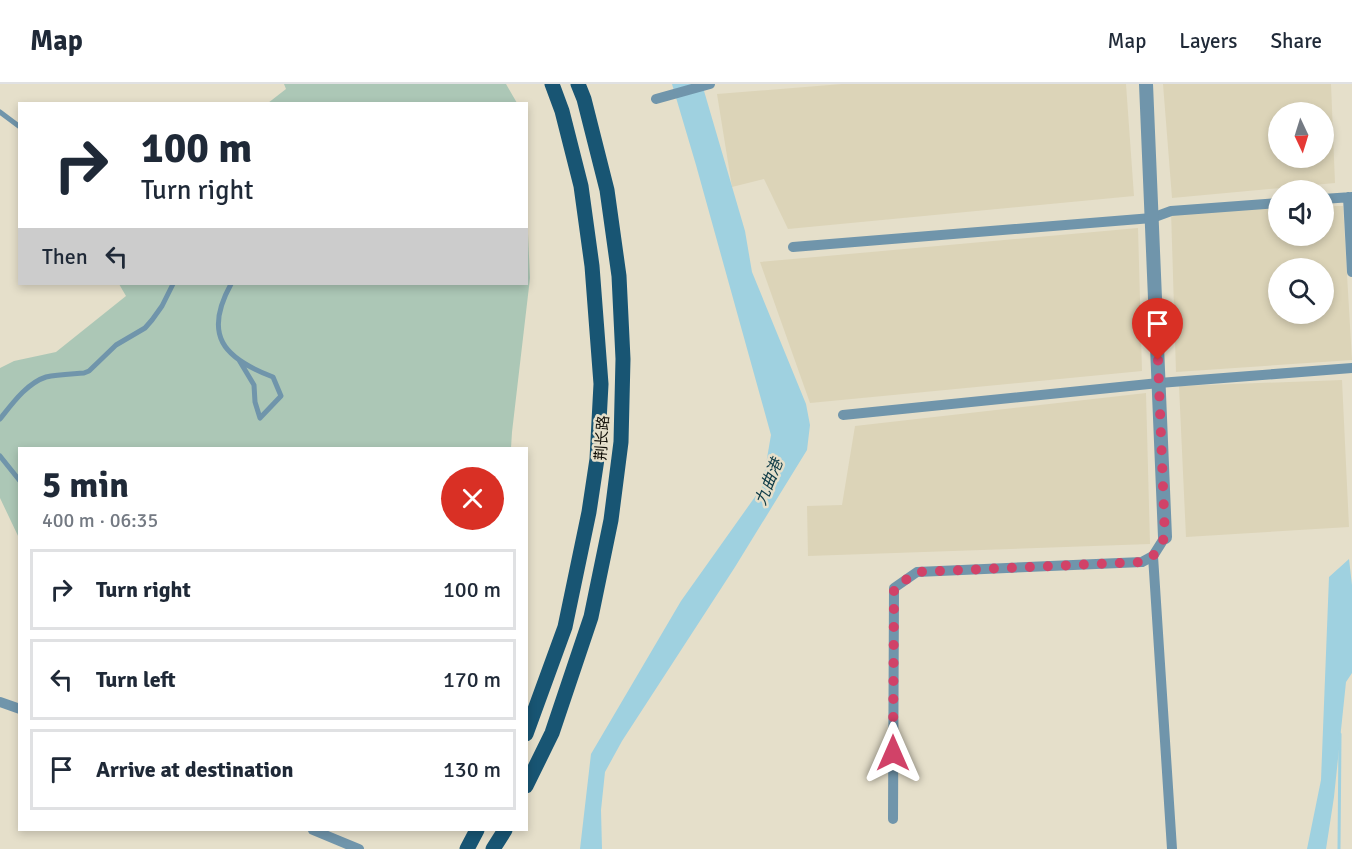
<!DOCTYPE html>
<html lang="en">
<head>
<meta charset="utf-8">
<style>
  body { margin:0; font-family:Signika,"Noto Sans SC",sans-serif; background:#f6f6f7; color:#1f2937; height:100vh; display:flex; flex-direction:column; font-size:22px; white-space:nowrap }
  * { box-sizing:border-box; margin:0 }
  p { font-size:20px; color:#747a83 }
  .icon { flex:none; width:33px; height:33px; fill:none; stroke:currentColor; stroke-width:2; stroke-linecap:round; stroke-linejoin:round }
  .map { position:relative; flex:1; overflow:hidden }
  .side { position:absolute; left:18px; top:363px; width:510px; height:384px; display:flex; flex-direction:column; background:#fff; border-radius:0px; box-shadow:0 3px 9px #0003 }
  .side>* { flex:none }
  .top-card { position:absolute; left:18px; top:18px; width:510px; height:183px; border-radius:0px; box-shadow:0 3px 9px #0003; background:#fff; color:#1f2937; overflow:hidden }
  .needle { width:39px; rotate:176deg }
  .tools { position:absolute; left:1268px; top:18px; display:grid; gap:12px }
  .tools a { display:grid; place-items:center; width:66px; height:66px; border-radius:50%; background:#fff; box-shadow:0 3px 9px #0003; font-size:30px }
  .pin { position:absolute; display:grid; place-items:center; width:51px; height:51px; color:#fff; margin:-62px -26px; border-radius:50% 50% 50% 0; rotate:-45deg; box-shadow:0 0 6px #0007 }
  .pin .icon { rotate:45deg }
  .me { position:absolute; width:66px; margin:-33px; rotate:0deg; stroke-linejoin:round; filter:drop-shadow(0 0 4px #0008) }
  .turn { display:flex; align-items:center; gap:21px; height:126px; padding:0 24px; font-size:27px }
  .turn .icon { width:78px; height:78px; stroke-width:2.5 }
  .turn b { display:block; font-size:42px; line-height:51px }
  .then { display:flex; align-items:center; height:57px; padding:0 24px; background:#0003; gap:12px; font-size:22px }
  .round { display:grid; place-items:center; flex:none; width:63px; height:63px; border-radius:32px; background:#f6f6f7 }
  .headline { display:flex; align-items:center; justify-content:space-between; height:102px; padding:0 24px }
  h1 { font-size:36px; font-weight:800; line-height:45px }
  ul { padding:0; list-style:none }
  li { display:flex; align-items:center; gap:18px; height:81px; margin:0 12px 9px; padding:0 12px; border:3px solid #e0e1e3; border-radius:0px }
  li div { flex:1 }
  li b { display:block; font-size:22px }
  li em { font-style:normal }
  header { display:flex; align-items:center; gap:36px; box-sizing:border-box; height:84px; padding:0 30px; background:#fff; border-bottom:2px solid #e0e1e3 }
  header strong { font-size:28px }
  nav { display:flex; gap:33px; margin-inline-start:auto; font-size:21px }
  .map>svg:first-child { display:block }
  .built { fill:#dcd4b8; fill-rule:evenodd }
  .green { fill:#acc7b6 }
  .water { fill:#9fd1e0 }
  .lines { fill:none; stroke-linecap:round; stroke-linejoin:round }
  .stream { stroke:#9fd1e0; stroke-width:3 }
  .service { stroke:#7095ab; stroke-width:5 }
  .minor { stroke:#7095ab; stroke-width:10 }
  .tertiary { stroke:#7095ab; stroke-width:14 }
  .primary { stroke:#185573; stroke-width:15 }
  .route { stroke:#d14268; stroke-width:10; stroke-dasharray:0 18 }
  .labels { text-anchor:middle; dominant-baseline:central; stroke-width:5; stroke-linejoin:round; paint-order:stroke }
  .street-label { font-size:15px; fill:#0f0d06; stroke:#e5dfca }
  .water-label { font-size:16px; font-style:italic; fill:#0d3a46; stroke:#e5dfca }
</style>
</head>
<body>
<header>
<strong>Map</strong>
<nav><a>Map</a><a>Layers</a><a>Share</a></nav>
</header>
<div class="map">
<svg width="1352" height="765" viewBox="0 0 1352 765">
  <rect width="100%" height="100%" fill="#e5dfca"/>
  <!-- built -->
  <path class="built" d="M 842,0 L 1126,0 L 1134,112 L 788,145 L 764,95 L 732,103 L 717,10 Z
    M 1163,0 L 1331,0 L 1335,99 L 1172,114 ZM 1278,28 L 1323,28 L 1323,74 L 1278,74 Z
    M 1323,122 L 1343,122 L 1352,276 L 1176,288 L 1171,127 L 1278,124 L 1278,152 L 1323,152 ZM 1278,184 L 1323,184 L 1323,230 L 1278,230 Z
    M 1138,144 L 1142,287 L 810,319 L 760,178 Z
    M 1342,296 L 1349,443 L 1186,453 L 1179,302 Z
    M 1146,309 L 1150,460 L 808,472 L 807,422 L 842,421 L 855,342 Z"/>
  <!-- green -->
  <path class="green" d="M 284,0 L 506,0 L 517,19 L 268,19 L 286,5 Z
    M 527,127 L 530,194 L 512,348 L 511,364 L 20,364 L 19,454 L 0,414 L 0,284 L 14,277 L 56,268 L 126,212 L 119,200 L 526,200 Z"/>
  <!-- water -->
  <path class="water" d="M 672,0 L 702,0 L 745,147 L 752,188 L 806,320 L 810,341 L 807,366 L 735,483 L 622,657 L 605,688 L 601,726 L 602,765 L 580,765 L 591,670 L 681,517 L 762,403 L 771,351 L 696,81 Z
    M 1349,475 L 1352,501 L 1352,589 L 1346,598 L 1334,713 L 1326,765 L 1307,765 L 1321,696 L 1329,493 Z"/>
  <g class="lines">
    <!-- stream -->
    <path class="stream" d="M 1339,765 L 1340,650"/>
    <!-- service -->
    <path class="service" d="M 0,28 L 20,43
      M 231,200 C 203,251 223,274 273,293 L 281,312 L 260,334 L 255,318 L 254,301 L 239,276
      M 0,335 C 12,320 27,299 46,293 C 58,290 72,290 84,289 L 89,287 L 116,261 L 145,244 L 152,236 L 162,222 L 173,200
      M 0,372 L 20,397"/>
    <!-- minor -->
    <path class="minor" d="M 656,15 L 710,0
      M 1348,113 L 1352,188
      M 1323,115 L 1352,113
      M 793,163 L 1152,134 L 1171,127 L 1278,119
      M 843,331 L 1159,299 L 1352,284
      M 1165,453 L 1153,472 L 1172,765
      M 0,618 L 20,625
      M 893,735 L 894,504 L 917,488 L 1142,478 L 1153,472
      M 313,746 L 359,765"/>
    <!-- tertiary -->
    <path class="tertiary" d="M 1146,0 L 1165,453"/>
    <!-- primary -->
    <path class="primary" d="M 526,650 L 565,543 L 589,428 L 597,375 L 601,300 L 592,182 L 581,102 L 562,27 L 552,0
      M 526,702 L 552,649 L 591,533 L 611,436 L 621,358 L 623,275 L 619,192 L 607,106 L 584,15 L 578,0
      M 467,765 L 477,746
      M 493,765 L 505,746"/>
  </g>
  <g class="lines">
    <!-- route -->
    <path class="route" d="M 893,669 L 894,504 L 917,488 L 1142,478 L 1153,472 L 1165,453 L 1158,276"/>
  </g>
  <g class="labels">
    <!-- street labels -->
    <g class="street-label">
      <text transform="translate(602 354) rotate(-86)">荆长路</text>
    </g>
    <!-- water labels -->
    <g class="water-label">
      <text transform="translate(769 398) rotate(-68)">九曲港</text>
    </g>
  </g>
</svg>
<div class="tools">
<a><svg class="needle" viewBox="-14 -14 28 28"><path d="M0-13l5 13h-10z" fill="#e53935"/><path d="M0 13l5-13h-10z" fill="#747a83"/></svg></a>
<a><svg class="icon" aria-label="sound" viewBox="0 0 24 24"><path d="M4 9h4l5-4v14l-5-4H4zM17 9q2 3 0 6"/></svg></a>
<a><svg class="icon" aria-label="search" viewBox="0 0 24 24"><circle cx="10" cy="10" r="6"/><path d="M15 15l6 6"/></svg></a>
</div>
<div class="pin" style="left:1158px;top:276px;background:#d93025"><svg class="icon" aria-label="arrive" viewBox="0 0 24 24"><path d="M6 21V4h12l-3 4 3 4H6"/></svg></div>
<svg class="me" style="left:893px;top:669px" viewBox="-20 -20 40 40"><path d="M0-17L14 15 0 8-14 15z" fill="#d14268" stroke="#fff" stroke-width="4"/></svg>
<div class="top-card">
<div class="turn"><svg class="icon" aria-label="right" viewBox="0 0 24 24"><path d="M7 20v-9h11M14 6l5 5-5 5"/></svg><div><b>100 m</b>Turn right</div></div>
<div class="then">Then<svg class="icon" aria-label="left" viewBox="0 0 24 24"><path d="M17 20v-9H6M10 6l-5 5 5 5"/></svg></div>
</div>
<section class="side">
<div class="headline"><div><h1>5 min</h1><p>400 m · 06:35</p></div><a class="round" style="background:#d93025;color:#fff"><svg class="icon" aria-label="close" viewBox="0 0 24 24"><path d="M6 6l12 12M18 6L6 18"/></svg></a></div>
<ul>
<li><svg class="icon" aria-label="right" viewBox="0 0 24 24"><path d="M7 20v-9h11M14 6l5 5-5 5"/></svg><div><b>Turn right</b></div><em>100 m</em></li>
<li><svg class="icon" aria-label="left" viewBox="0 0 24 24"><path d="M17 20v-9H6M10 6l-5 5 5 5"/></svg><div><b>Turn left</b></div><em>170 m</em></li>
<li><svg class="icon" aria-label="arrive" viewBox="0 0 24 24"><path d="M6 21V4h12l-3 4 3 4H6"/></svg><div><b>Arrive at destination</b></div><em>130 m</em></li>
</ul>
</section>
</div>
</body>
</html>
